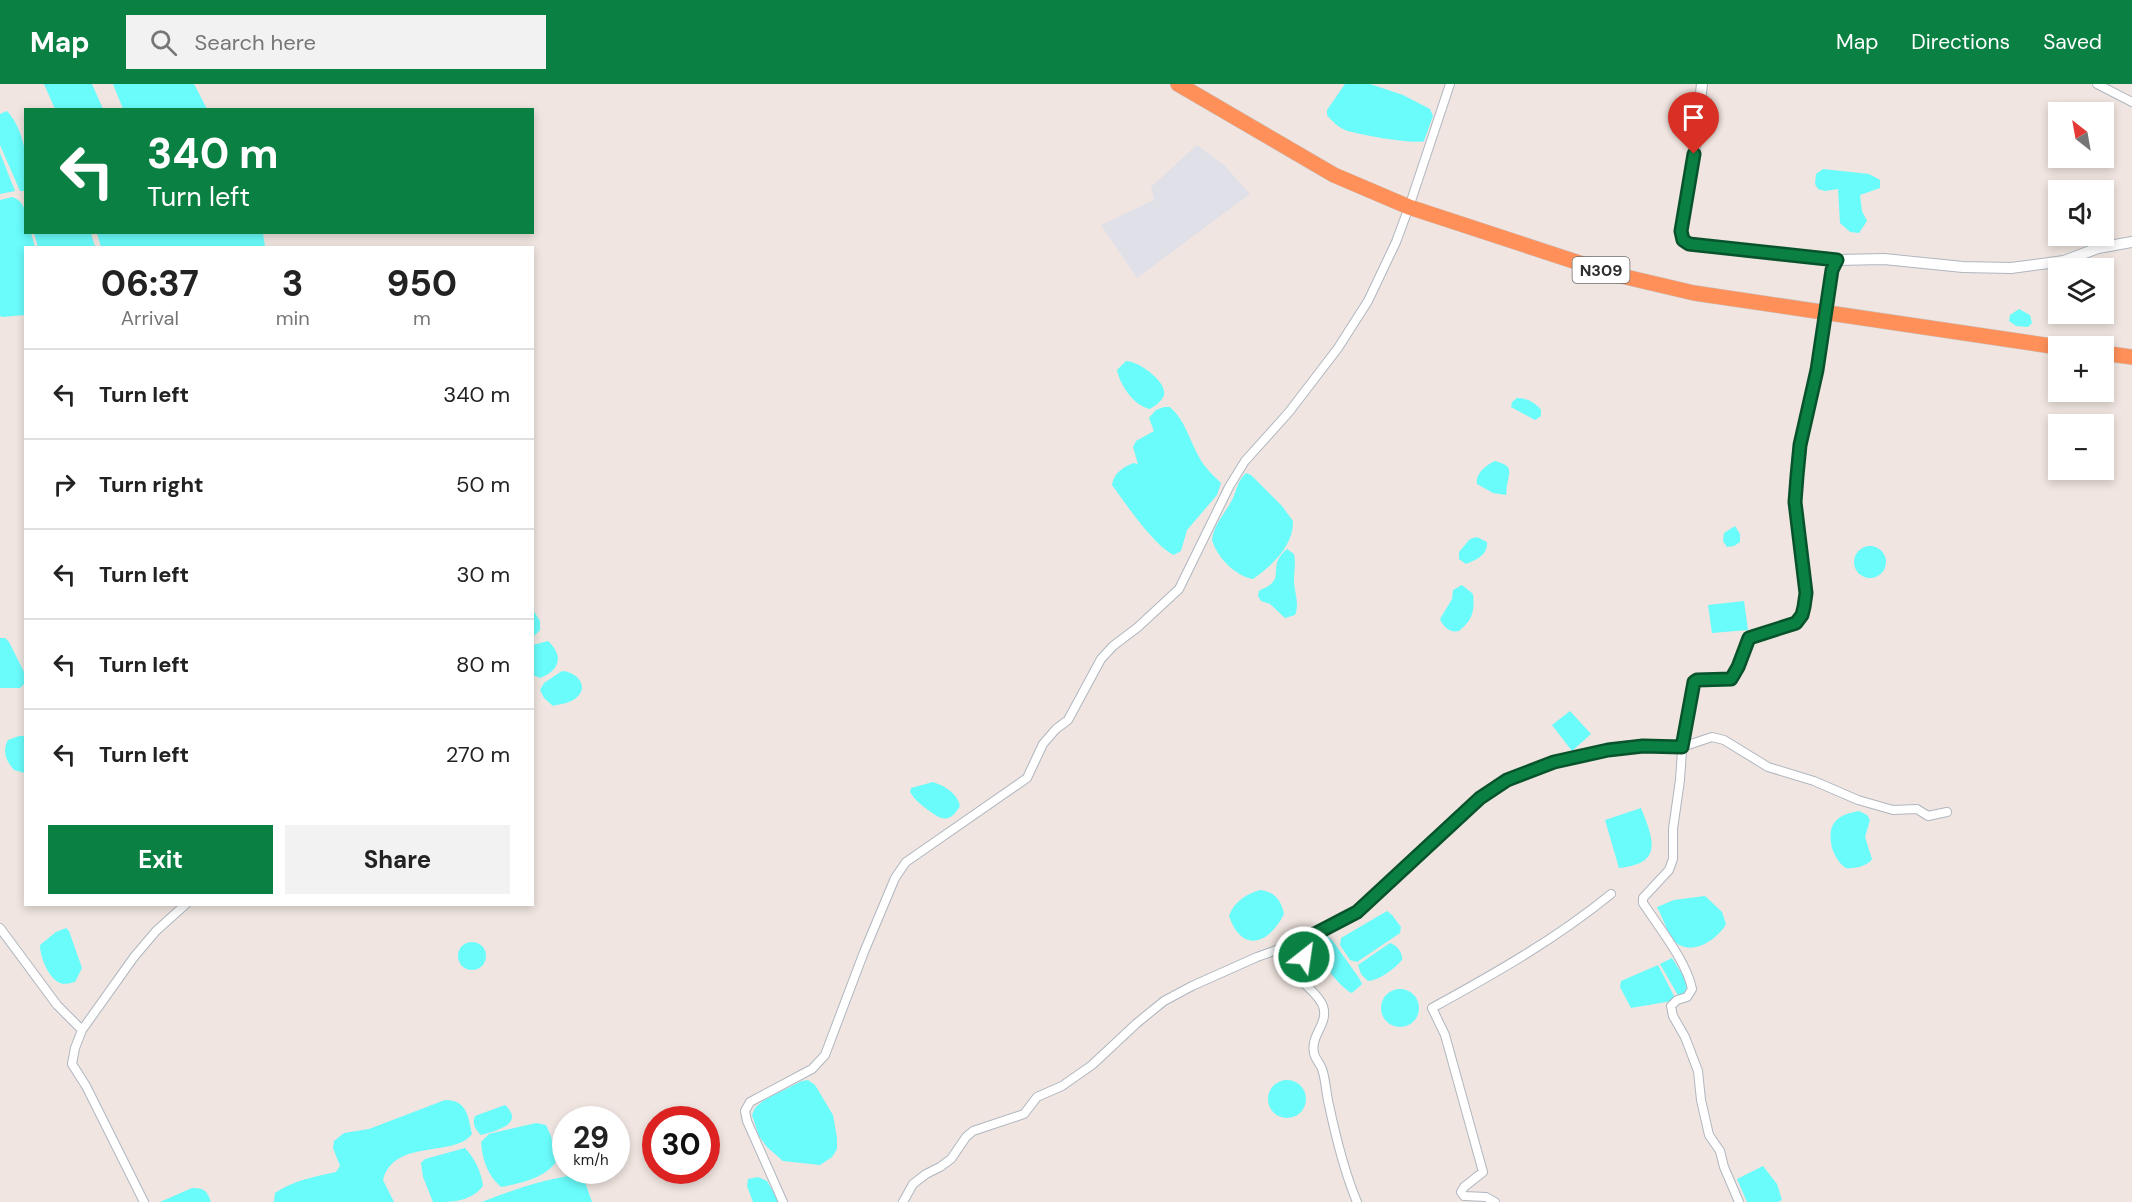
<!DOCTYPE html>
<html lang="en">
<head>
<meta charset="utf-8">
<style>
  body { margin:0; font-family:"DM Sans",sans-serif; background:#f2f2f2; color:#222; height:100vh; display:flex; flex-direction:column; font-size:22px; white-space:nowrap }
  * { box-sizing:border-box; margin:0 }
  p { font-size:20px; color:#767676 }
  .icon { flex:none; width:33px; height:33px; fill:none; stroke:currentColor; stroke-width:2; stroke-linecap:round; stroke-linejoin:round }
  .map { position:relative; flex:1; overflow:hidden }
  .details { position:absolute; left:24px; top:162px; width:510px; height:660px; display:flex; flex-direction:column; background:#fff; border-radius:0px; box-shadow:0 3px 9px #0003 }
  .details>* { flex:none }
  .guide { position:absolute; left:24px; top:24px; width:510px; height:126px; border-radius:0px; box-shadow:0 3px 9px #0003; background:#0b8043; color:#fff; overflow:hidden }
  .needle { width:39px; rotate:329deg }
  .fabs { position:absolute; left:2048px; top:18px; display:grid; gap:12px }
  .fabs a { display:grid; place-items:center; width:66px; height:66px; border-radius:0px; background:#fff; box-shadow:0 3px 9px #0003; font-size:30px }
  .speed { position:absolute; left:552px; top:1022px; display:flex; gap:12px; font-size:30px; font-weight:700; text-align:center }
  .speed>* { display:grid; place-content:center; width:78px; height:78px; border-radius:50%; background:#fff; box-shadow:0 3px 9px #0003; line-height:1 }
  .speed small { font-size:15px; font-weight:400 }
  .speed .limit { border:9px solid #d22; background:#fff; color:#111 }
  .pin { position:absolute; display:grid; place-items:center; width:51px; height:51px; color:#fff; margin:-62px -26px; border-radius:50% 50% 50% 0; rotate:-45deg; box-shadow:0 0 6px #0007 }
  .pin .icon { rotate:45deg }
  .me { position:absolute; width:66px; margin:-33px; rotate:30deg; stroke-linejoin:round; filter:drop-shadow(0 0 4px #0008) }
  .turn { display:flex; align-items:center; gap:21px; height:126px; padding:0 24px; font-size:27px }
  .turn .icon { width:78px; height:78px; stroke-width:2.5 }
  .turn b { display:block; font-size:42px; line-height:51px }
  .eta { display:flex; justify-content:space-evenly; align-items:center; height:102px; text-align:center }
  .eta b { font-size:36px; font-weight:700; line-height:42px }
  .cta { display:flex; gap:12px; margin-top:auto; padding:12px 24px }
  .cta a { flex:1; height:69px; border-radius:0px; background:#0b8043; color:#fff; font-size:24px; font-weight:700; line-height:69px; text-align:center }
  .cta a+a { background:#f2f2f2; color:#222 }
  ul { padding:0; list-style:none }
  li { display:flex; align-items:center; gap:18px; height:90px; padding:0 24px; border-top:2px solid #e0e0e0 }
  li div { flex:1 }
  li b { display:block; font-size:22px }
  li em { font-style:normal }
  header { display:flex; align-items:center; gap:36px; box-sizing:border-box; height:84px; padding:0 30px; background:#0b8043; color:#fff }
  header strong { font-size:28px }
  nav { display:flex; gap:33px; margin-inline-start:auto; font-size:21px }
  .search { width:420px; height:54px; background:#f2f2f2; display:flex; align-items:center; gap:15px; box-sizing:border-box; padding:0 21px; border-radius:0px; color:#767676; font-size:22px }
  .map>svg:first-child { display:block }
  .industrial { fill:#e0e0e9 }
  .water { fill:#69fcfb }
  .lines { fill:none; stroke-linecap:round; stroke-linejoin:round }
  .minor-casing { stroke:#afb6bf; stroke-width:10 }
  .tertiary-casing { stroke:#afb6bf; stroke-width:12 }
  .trunk-casing { stroke:#c4c4c4; stroke-width:16 }
  .minor { stroke:#fff; stroke-width:8 }
  .tertiary { stroke:#fff; stroke-width:10 }
  .trunk { stroke:#ff9059; stroke-width:15 }
  .route-casing { stroke:#07532c; stroke-width:15 }
  .route { stroke:#0b8043; stroke-width:10 }
  .labels { text-anchor:middle; dominant-baseline:central; stroke-width:5; stroke-linejoin:round; paint-order:stroke }
  .shield { fill:#fff; stroke:#6d6d6d; stroke-width:1.5 }
  .shield-label { font-size:16px; font-weight:bold; fill:#2e2e2e }
</style>
</head>
<body>
<header>
<strong>Map</strong>
<div class="search"><svg class="icon" aria-label="search" viewBox="0 0 24 24"><circle cx="10" cy="10" r="6"/><path d="M15 15l6 6"/></svg>Search here</div>
<nav><a>Map</a><a>Directions</a><a>Saved</a></nav>
</header>
<div class="map">
<svg width="2132" height="1118" viewBox="0 0 2132 1118">
  <rect width="100%" height="100%" fill="#f0e5e0"/>
  <!-- industrial -->
  <path class="industrial" d="M 1197,61 L 1225,82 L 1250,110 L 1137,194 L 1101,141 L 1154,116 L 1151,103 Z"/>
  <!-- water -->
  <path class="water" d="M 44,0 L 92,0 L 103,25 L 55,25 Z
    M 113,0 L 194,0 L 207,25 L 123,25 Z
    M 1345,0 L 1370,0 L 1403,11 L 1430,25 L 1433,32 L 1424,57 C 1416,61 1355,50 1345,46 C 1338,43 1332,37 1327,31 L 1327,26 Z
    M 7,27 C 26,48 29,82 25,107 L 20,107 L 0,61 L 0,30 Z
    M 0,69 L 15,107 L 0,110 Z
    M 1823,85 L 1869,90 L 1880,96 L 1880,104 L 1860,111 L 1862,127 L 1867,137 L 1859,149 L 1850,148 L 1840,139 L 1838,105 L 1825,107 L 1818,105 L 1815,100 L 1816,90 Z
    M 12,113 C 28,118 26,135 26,148 L 31,149 L 35,163 L 26,164 L 25,231 L 2,233 L 0,232 L 0,116 Z
    M 34,149 L 91,149 L 95,163 L 38,163 Z
    M 97,149 L 263,149 L 265,163 L 101,163 Z
    M 2019,225 L 2030,231 L 2032,239 L 2028,243 L 2016,242 L 2009,237 L 2010,231 Z
    M 1126,277 C 1138,277 1167,297 1164,311 C 1162,317 1156,321 1150,325 C 1134,322 1120,301 1117,286 Z
    M 1517,314 C 1526,314 1535,318 1541,326 L 1541,332 L 1535,336 L 1511,323 L 1512,318 Z
    M 1164,323 L 1170,323 C 1185,336 1189,355 1199,373 C 1204,383 1213,391 1221,399 L 1217,411 L 1187,446 L 1181,467 L 1174,471 C 1154,462 1126,420 1112,401 C 1114,389 1122,384 1133,379 L 1138,380 L 1133,363 L 1136,357 L 1154,347 L 1149,334 L 1156,326 Z
    M 1495,377 C 1513,382 1510,386 1507,401 C 1506,404 1507,408 1506,411 L 1493,409 L 1477,400 C 1475,390 1486,381 1495,377 Z
    M 1246,389 L 1251,391 L 1282,422 L 1293,437 C 1294,461 1272,482 1253,495 C 1235,492 1217,473 1212,456 C 1214,439 1226,429 1233,414 C 1237,405 1238,396 1246,389 Z
    M 1735,442 L 1740,450 L 1740,458 L 1734,462 L 1727,463 L 1723,457 L 1724,449 Z
    M 1477,453 L 1487,458 C 1488,471 1476,476 1466,480 L 1459,475 L 1459,468 L 1470,455 Z
    M1854 478a16 16 0 1 1 32 0a16 16 0 1 1-32 0Z
    M 1287,465 L 1294,470 C 1296,479 1294,487 1294,496 C 1294,508 1300,519 1295,531 L 1285,534 L 1270,520 L 1261,517 L 1258,512 L 1259,507 C 1263,504 1269,503 1272,499 C 1281,491 1269,480 1287,465 Z
    M 1462,501 L 1473,510 C 1475,528 1472,536 1459,547 C 1450,549 1443,543 1440,535 L 1452,515 L 1453,506 Z
    M 1744,517 L 1748,546 L 1712,549 L 1708,521 Z
    M 533,526 L 540,537 L 540,546 L 533,553 Z
    M 0,554 L 5,554 L 9,558 L 25,590 L 25,599 L 20,604 L 0,604 Z
    M 548,557 C 564,572 560,586 540,594 L 533,591 L 533,561 Z
    M 562,587 C 579,588 591,605 573,616 C 567,620 559,620 553,622 L 544,614 L 540,606 L 544,599 Z
    M 1570,627 L 1591,650 L 1572,667 L 1552,641 Z
    M 19,652 L 25,652 L 25,689 L 14,686 C 6,677 2,667 8,656 Z
    M 933,698 C 945,702 957,709 960,722 C 949,740 942,736 928,726 C 920,720 915,716 910,708 L 911,704 Z
    M 1641,724 C 1654,756 1663,780 1619,784 L 1605,736 Z
    M 1859,727 L 1867,731 L 1870,736 L 1865,753 L 1872,775 C 1868,782 1854,785 1846,784 C 1839,780 1835,772 1832,764 C 1827,741 1835,731 1859,727 Z
    M 1260,806 C 1275,808 1281,816 1284,830 C 1269,860 1242,870 1229,832 C 1234,818 1246,810 1260,806 Z
    M 1705,812 L 1722,828 L 1726,840 C 1718,855 1692,873 1675,858 C 1669,852 1662,832 1657,823 L 1674,816 Z
    M 1387,827 L 1392,831 L 1401,843 L 1400,849 L 1357,878 L 1350,876 L 1340,861 L 1341,854 Z
    M 66,844 L 69,847 L 82,884 L 75,898 C 70,899 65,901 60,899 C 48,894 40,872 40,861 L 56,848 Z
    M 1326,851 L 1332,856 L 1359,894 L 1362,900 L 1352,909 C 1343,906 1318,876 1316,865 C 1315,861 1316,860 1317,856 Z
    M458 872a14 14 0 1 1 28 0a14 14 0 1 1-28 0Z
    M 1390,859 C 1397,861 1403,869 1402,876 C 1394,885 1380,896 1368,897 L 1361,890 L 1358,881 Z
    M 1672,874 L 1687,898 L 1686,909 L 1679,913 L 1660,880 Z
    M 1658,881 L 1675,914 L 1672,917 L 1631,924 L 1620,903 L 1621,897 Z
    M1381 924a19 19 0 1 1 38 0a19 19 0 1 1-38 0Z
    M1268 1015a19 19 0 1 1 38 0a19 19 0 1 1-38 0Z
    M 808,996 L 815,1001 L 833,1031 L 837,1054 L 837,1065 L 832,1073 L 820,1081 L 783,1077 L 767,1063 L 759,1052 L 752,1031 L 755,1024 L 764,1016 L 802,997 Z
    M 445,1016 C 467,1016 468,1032 472,1050 C 454,1074 394,1054 383,1096 L 394,1118 L 274,1118 L 275,1109 C 294,1096 314,1093 336,1088 L 340,1082 L 333,1064 L 334,1057 L 344,1049 L 369,1045 Z
    M 505,1021 C 526,1040 495,1047 481,1051 C 475,1045 472,1040 475,1032 Z
    M 536,1039 L 546,1041 L 551,1052 L 556,1078 C 543,1095 521,1099 501,1103 C 488,1092 482,1075 481,1058 L 489,1050 Z
    M 465,1064 C 475,1075 481,1087 483,1102 C 470,1118 453,1118 433,1118 L 423,1093 L 421,1079 L 425,1075 Z
    M 1763,1082 L 1777,1100 L 1782,1116 L 1778,1118 L 1747,1118 L 1737,1095 Z
    M 574,1091 L 584,1095 L 592,1118 L 482,1118 C 512,1106 542,1096 574,1091 Z
    M 758,1093 L 767,1097 L 779,1118 L 753,1118 L 747,1102 L 748,1095 Z
    M 192,1104 C 205,1104 207,1107 211,1118 L 160,1118 Z"/>
  <g class="lines">
    <defs>
      <path id="minor" d="M 2097,0 L 2132,18
        M 0,844 L 57,921 L 82,946 L 75,964 L 72,980 L 86,1002 L 144,1118
        M 82,946 L 134,873 L 156,847 L 186,820
        M 783,1118 L 747,1037 L 745,1027 L 750,1018 L 812,985 L 825,971 L 864,868 L 895,794 L 906,778 L 1027,694 L 1043,660 L 1056,645 L 1068,636 L 1101,575 L 1113,562 L 1138,543 L 1179,505 L 1229,403 L 1245,377 L 1289,328 L 1338,264 L 1368,217 L 1396,158 L 1409,123 L 1450,0
        M 903,1118 L 913,1100 L 926,1090 L 940,1083 L 951,1075 L 966,1053 L 973,1047 L 1024,1030 L 1037,1013 L 1062,1002 L 1092,981 L 1137,939 L 1164,917 L 1192,902 L 1257,873 L 1285,863 L 1307,861
        M 1357,1118 C 1344,1087 1336,1054 1329,1021 C 1326,1010 1326,996 1322,985 C 1320,979 1315,975 1314,969 C 1310,951 1329,940 1323,922 C 1318,909 1303,901 1296,890 L 1307,861 L 1313,851 L 1322,845 L 1344,836 L 1357,828 L 1472,721 L 1507,696 L 1554,678 L 1608,666 L 1643,662 L 1682,663 L 1712,653 L 1724,656 L 1768,683 L 1814,697 L 1858,716 L 1893,726 L 1917,725 L 1928,732 L 1947,728
        M 1495,1118 L 1486,1113 L 1464,1112 L 1461,1108 L 1464,1103 L 1483,1088 L 1445,951 L 1432,924 C 1494,890 1556,855 1611,810
        M 1739,1118 L 1724,1083 L 1720,1067 L 1709,1051 L 1701,1016 L 1698,987 L 1685,953 L 1673,932 L 1671,922 L 1677,916 L 1687,913 L 1692,905 C 1687,878 1658,842 1643,819 L 1643,814 L 1669,786 L 1673,775 L 1673,745 L 1680,696 L 1683,652 L 1694,598 L 1697,596 L 1731,595 L 1738,583 L 1749,554 C 1762,546 1791,547 1800,535 C 1814,517 1795,444 1795,418 C 1795,374 1806,331 1816,288 C 1821,269 1823,249 1826,229"/>
      <path id="tertiary" d="M 1702,0 L 1694,70 L 1681,147 L 1683,156 L 1689,160 L 1837,176
        M 1826,229 L 1832,186 L 1837,176 L 1884,175 L 1963,183 L 2011,184 L 2064,177 L 2098,164 L 2132,158"/>
      <path id="trunk" d="M 1178,0 L 1334,91 L 1409,123 L 1613,190 L 1694,209 L 2058,263
        M 2103,269 L 2132,273"/>
    </defs>
    <!-- minor casing -->
    <use href="#minor" class="minor-casing"/>
    <!-- tertiary casing -->
    <use href="#tertiary" class="tertiary-casing"/>
    <!-- trunk casing -->
    <use href="#trunk" class="trunk-casing"/>
    <!-- minor -->
    <use href="#minor" class="minor"/>
    <!-- tertiary -->
    <use href="#tertiary" class="tertiary"/>
    <!-- trunk -->
    <use href="#trunk" class="trunk"/>
  </g>
  <g class="lines">
    <defs>
      <path id="route" d="M 1304,873 L 1307,861 L 1313,851 L 1357,828 L 1480,714 L 1507,696 L 1554,678 L 1608,666 L 1643,662 L 1682,663 L 1694,598 L 1697,596 L 1731,595 L 1738,583 L 1749,554 L 1796,539 L 1802,531 L 1804,523 L 1806,509 L 1795,418 L 1797,392 L 1800,361 L 1817,286 L 1832,186 L 1837,176 L 1689,160 L 1683,156 L 1681,147 L 1694,70"/>
    </defs>
    <!-- route casing -->
    <use href="#route" class="route-casing"/>
    <!-- route -->
    <use href="#route" class="route"/>
  </g>
  <g class="labels">
    <!-- shield labels -->
    <rect class="shield" x="1572.5" y="173" width="57" height="26" rx="4.5"/>
    <g class="shield-label">
      <text x="1601" y="186">N309</text>
    </g>
  </g>
</svg>
<div class="fabs">
<a><svg class="needle" viewBox="-14 -14 28 28"><path d="M0-13l5 13h-10z" fill="#e53935"/><path d="M0 13l5-13h-10z" fill="#767676"/></svg></a>
<a><svg class="icon" aria-label="sound" viewBox="0 0 24 24"><path d="M4 9h4l5-4v14l-5-4H4zM17 9q2 3 0 6"/></svg></a>
<a><svg class="icon" aria-label="layers" viewBox="0 0 24 24"><path d="M12 4l9 5-9 5-9-5zM3 14l9 5 9-5"/></svg></a>
<a>+</a>
<a>−</a>
</div>
<div class="speed"><div>29<small>km/h</small></div><div class="limit">30</div></div>
<div class="pin" style="left:1694px;top:70px;background:#d93025"><svg class="icon" aria-label="arrive" viewBox="0 0 24 24"><path d="M6 21V4h12l-3 4 3 4H6"/></svg></div>
<svg class="me" style="left:1304px;top:873px" viewBox="-20 -20 40 40"><circle r="17" fill="#0b8043" stroke="#fff" stroke-width="3"/><path d="M0-11L8 9 0 5-8 9z" fill="#fff"/></svg>
<div class="guide">
<div class="turn"><svg class="icon" aria-label="left" viewBox="0 0 24 24"><path d="M17 20v-9H6M10 6l-5 5 5 5"/></svg><div><b>340 m</b>Turn left</div></div>
</div>
<section class="details">
<div class="eta">
<div><b>06:37</b><p>Arrival</p></div>
<div><b>3</b><p>min</p></div>
<div><b>950</b><p>m</p></div>
</div>
<ul>
<li><svg class="icon" aria-label="left" viewBox="0 0 24 24"><path d="M17 20v-9H6M10 6l-5 5 5 5"/></svg><div><b>Turn left</b></div><em>340 m</em></li>
<li><svg class="icon" aria-label="right" viewBox="0 0 24 24"><path d="M7 20v-9h11M14 6l5 5-5 5"/></svg><div><b>Turn right</b></div><em>50 m</em></li>
<li><svg class="icon" aria-label="left" viewBox="0 0 24 24"><path d="M17 20v-9H6M10 6l-5 5 5 5"/></svg><div><b>Turn left</b></div><em>30 m</em></li>
<li><svg class="icon" aria-label="left" viewBox="0 0 24 24"><path d="M17 20v-9H6M10 6l-5 5 5 5"/></svg><div><b>Turn left</b></div><em>80 m</em></li>
<li><svg class="icon" aria-label="left" viewBox="0 0 24 24"><path d="M17 20v-9H6M10 6l-5 5 5 5"/></svg><div><b>Turn left</b></div><em>270 m</em></li>
</ul>
<div class="cta"><a>Exit</a><a>Share</a></div>
</section>
</div>
</body>
</html>
